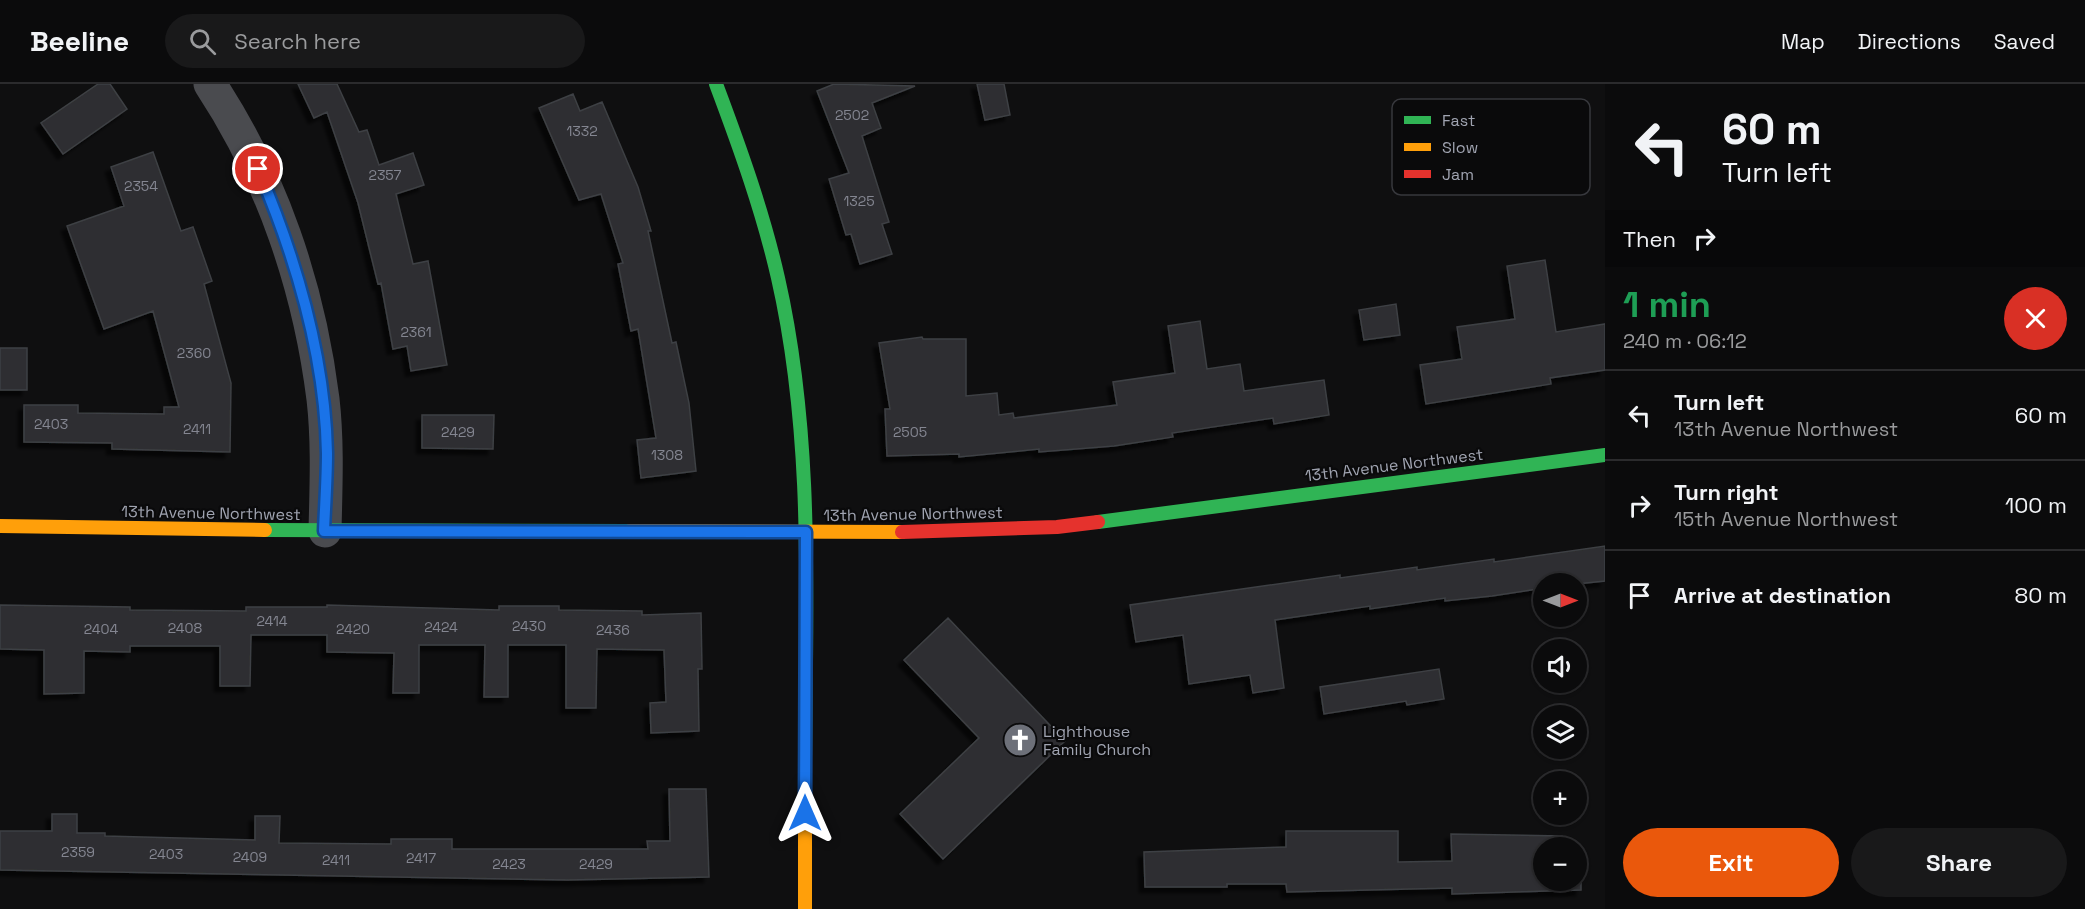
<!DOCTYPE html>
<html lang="en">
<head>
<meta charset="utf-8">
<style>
  body { margin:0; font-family:"Space Grotesk",sans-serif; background:#19191a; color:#f1f3f6; height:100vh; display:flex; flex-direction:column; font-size:22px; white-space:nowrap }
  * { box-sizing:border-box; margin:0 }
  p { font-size:20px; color:#9a9b9d }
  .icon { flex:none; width:33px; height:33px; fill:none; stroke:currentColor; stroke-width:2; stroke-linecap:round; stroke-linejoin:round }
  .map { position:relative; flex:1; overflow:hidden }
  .panel { display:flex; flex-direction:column; background:#0b0b0c; width:480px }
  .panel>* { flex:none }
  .guide { background:#0b0b0c; color:#f1f3f6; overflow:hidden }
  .needle { width:39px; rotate:90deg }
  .tools { position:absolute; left:1533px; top:489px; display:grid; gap:12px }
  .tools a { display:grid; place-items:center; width:54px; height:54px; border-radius:50%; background:#0b0b0c; box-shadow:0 2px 4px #0004,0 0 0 2px #2b2b2d; font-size:30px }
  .pin { position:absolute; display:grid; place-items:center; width:51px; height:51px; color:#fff; margin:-26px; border:3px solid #fff; border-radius:50%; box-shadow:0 2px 6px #0007 }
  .me { position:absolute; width:66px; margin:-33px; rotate:0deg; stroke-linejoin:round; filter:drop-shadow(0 0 4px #0008) }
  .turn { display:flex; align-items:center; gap:21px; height:126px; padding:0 18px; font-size:27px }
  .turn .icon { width:78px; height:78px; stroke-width:2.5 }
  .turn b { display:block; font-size:42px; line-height:51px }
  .then { display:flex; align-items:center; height:57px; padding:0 18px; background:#0003; gap:12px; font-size:22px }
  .round { display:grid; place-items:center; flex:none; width:63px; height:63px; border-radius:32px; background:#19191a }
  .overview { display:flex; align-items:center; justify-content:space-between; height:102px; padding:0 18px }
  h1 { font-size:36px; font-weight:800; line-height:45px; color:#1e9e55 }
  .cta { display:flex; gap:12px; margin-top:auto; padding:12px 18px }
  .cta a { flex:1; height:69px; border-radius:36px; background:#ea580c; color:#fff; font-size:24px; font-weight:800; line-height:69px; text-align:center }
  .cta a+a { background:#19191a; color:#f1f3f6 }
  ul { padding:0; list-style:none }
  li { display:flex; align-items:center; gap:18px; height:90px; padding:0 18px; border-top:2px solid #2b2b2d }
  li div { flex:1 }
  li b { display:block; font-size:22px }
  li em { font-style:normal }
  header { display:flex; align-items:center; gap:36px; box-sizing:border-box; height:84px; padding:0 30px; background:#0b0b0c; border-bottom:2px solid #2b2b2d }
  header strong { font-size:28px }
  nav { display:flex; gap:33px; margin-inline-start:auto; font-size:21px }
  .search { width:420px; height:54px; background:#19191a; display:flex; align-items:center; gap:15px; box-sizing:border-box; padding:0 21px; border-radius:33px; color:#9a9b9d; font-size:22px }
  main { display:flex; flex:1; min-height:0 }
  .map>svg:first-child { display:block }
  .building { fill:#2e2e30; stroke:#3e4044; stroke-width:1.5; filter:url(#shadow) }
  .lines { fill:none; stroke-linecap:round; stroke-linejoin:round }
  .street { stroke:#4a4b4f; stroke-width:33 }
  .fast { stroke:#30b455; stroke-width:14 }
  .slow { stroke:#ff9f0a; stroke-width:14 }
  .jam { stroke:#e5322d; stroke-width:14 }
  .route-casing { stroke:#114b97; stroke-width:15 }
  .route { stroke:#1a73e8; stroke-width:10 }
  .labels { text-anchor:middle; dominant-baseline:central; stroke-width:4.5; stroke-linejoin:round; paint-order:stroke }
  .number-label { font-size:14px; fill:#848691 }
  .street-label { font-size:16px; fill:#a0a4b1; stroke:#0a0a0b }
  .poi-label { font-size:16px; fill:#a0a4b1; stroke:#0a0a0b; text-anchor:start }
  .key { fill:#0a0a0b; stroke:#37383d; stroke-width:1.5 }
  .key-label { font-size:16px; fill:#a0a4b1 }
</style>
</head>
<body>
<header>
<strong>Beeline</strong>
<div class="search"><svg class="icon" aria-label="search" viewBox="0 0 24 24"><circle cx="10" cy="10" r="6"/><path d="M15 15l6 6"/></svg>Search here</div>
<nav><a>Map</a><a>Directions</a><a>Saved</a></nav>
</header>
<main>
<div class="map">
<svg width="1605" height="825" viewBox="0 0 1605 825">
  <defs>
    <filter id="shadow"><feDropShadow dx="-5.5" dy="5.5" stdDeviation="1.5" flood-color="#0009"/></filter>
  </defs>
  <rect width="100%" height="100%" fill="#0f0f10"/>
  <!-- building -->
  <path class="building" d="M 98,0 L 110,0 L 127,25 L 63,70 L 41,39 Z
    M 298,0 L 337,0 L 359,48 L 367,46 L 379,81 L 413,69 L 424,101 L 396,110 L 413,180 L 428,177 L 447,281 L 411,287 L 407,262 L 393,265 L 381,199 L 378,200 L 358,119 L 327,28 L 314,34 Z
    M 834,0 L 915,2 L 872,19 L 881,44 L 862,52 L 889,138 L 882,140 L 892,170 L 860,180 L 851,150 L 846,151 L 829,95 L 849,89 L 817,7 Z
    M 977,0 L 1004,0 L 1010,31 L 985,36 Z
    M 573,10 L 580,27 L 602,18 L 638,103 L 651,147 L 648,147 L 672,259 L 676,258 L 689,319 L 696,387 L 641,394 L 637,356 L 656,354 L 638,245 L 631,247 L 618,180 L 623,179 L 601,110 L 579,116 L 539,24 Z
    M 153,68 L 181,147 L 193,143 L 212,197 L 204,200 L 231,299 L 230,368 L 112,365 L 112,359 L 24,358 L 24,321 L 78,321 L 78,329 L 164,330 L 164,323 L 179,323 L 153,227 L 104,245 L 67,142 L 124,122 L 111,83 Z
    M 1545,176 L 1556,248 L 1605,240 L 1605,286 L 1550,294 L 1551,300 L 1426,320 L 1420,281 L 1462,275 L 1457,243 L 1515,235 L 1507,182 Z
    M 1396,220 L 1400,251 L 1364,256 L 1359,226 Z
    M 1200,237 L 1207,285 L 1240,280 L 1244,307 L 1324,296 L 1329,331 L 1274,340 L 1273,334 L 1172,349 L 1173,353 L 1114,362 L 1039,368 L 1039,365 L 959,373 L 959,370 L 887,372 L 885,325 L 890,325 L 879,259 L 922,253 L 923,255 L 966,255 L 966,312 L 997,309 L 999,331 L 1013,329 L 1014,334 L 1117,321 L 1113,298 L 1175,289 L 1168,242 Z
    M 0,264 L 27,264 L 27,306 L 0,306 Z
    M 422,331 L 494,331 L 493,365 L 422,364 Z
    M 1605,462 L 1605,497 L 1576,500 L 1544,500 L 1544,504 L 1492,512 L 1445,517 L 1445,514 L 1370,525 L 1370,522 L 1275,536 L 1284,604 L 1253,609 L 1250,591 L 1189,600 L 1183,551 L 1136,558 L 1130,521 L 1340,491 L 1340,494 L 1417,483 L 1417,486 L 1494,475 L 1494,478 Z
    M 0,521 L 130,523 L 130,526 L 246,527 L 246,523 L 327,523 L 327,521 L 499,526 L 499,522 L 559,522 L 559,526 L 642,527 L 642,531 L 701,529 L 702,585 L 698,585 L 699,647 L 651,649 L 650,619 L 666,618 L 664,566 L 597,565 L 596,624 L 566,624 L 566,561 L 508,561 L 508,613 L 484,613 L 485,561 L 419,561 L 419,609 L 393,609 L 394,569 L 327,568 L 327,551 L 251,551 L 250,602 L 220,602 L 220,562 L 130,562 L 130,568 L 84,567 L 84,609 L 44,610 L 44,566 L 0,565 Z
    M 948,534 L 1065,657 L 943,775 L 900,730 L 979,654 L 904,576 Z
    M 1439,585 L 1444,615 L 1407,621 L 1406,617 L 1324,630 L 1320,603 Z
    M 669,705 L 706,705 L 709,793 L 567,796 L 0,786 L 0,747 L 52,747 L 52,730 L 77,730 L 77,749 L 105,749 L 105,752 L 255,756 L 255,732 L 280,732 L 279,759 L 391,760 L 391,755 L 452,755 L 452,765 L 648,765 L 647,757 L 670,757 Z
    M 1286,747 L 1398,747 L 1398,778 L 1452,777 L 1451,750 L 1562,752 L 1563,764 L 1544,764 L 1544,796 L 1576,796 L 1576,779 L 1581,779 L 1581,806 L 1452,810 L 1452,804 L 1287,808 L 1286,800 L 1227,800 L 1227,803 L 1145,803 L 1144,768 L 1286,763 Z"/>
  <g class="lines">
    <!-- street -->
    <path class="street" d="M 210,0 C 272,94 309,203 323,315 C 328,359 326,403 325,447"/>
    <!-- fast -->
    <path class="fast" d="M 716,0 C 740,64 763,128 778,194 C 814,352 806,518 805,678
      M 1098,438 L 1605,371
      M 265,446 L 630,447"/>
    <!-- slow -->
    <path class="slow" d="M 0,442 L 265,446
      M 630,447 L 902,448
      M 805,825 L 805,678"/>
    <!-- jam -->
    <path class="jam" d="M 902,448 L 1057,443 L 1098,438"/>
  </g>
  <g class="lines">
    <defs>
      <path id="route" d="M 258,85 C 296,174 325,271 327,369 C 327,395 325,421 324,447 L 806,448 L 805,729"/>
    </defs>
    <!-- route casing -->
    <use href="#route" class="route-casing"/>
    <!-- route -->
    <use href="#route" class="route"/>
  </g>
  <!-- icons -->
  <defs>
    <symbol id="church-disc" viewBox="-11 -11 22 22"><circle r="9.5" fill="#6d7079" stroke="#0a0a0b"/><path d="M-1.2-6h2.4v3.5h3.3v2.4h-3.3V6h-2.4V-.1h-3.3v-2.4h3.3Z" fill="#fff"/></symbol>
  </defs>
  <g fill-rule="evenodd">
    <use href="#church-disc" x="1001" y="637" width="38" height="38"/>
  </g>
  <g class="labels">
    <!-- number labels -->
    <g class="number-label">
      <text x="852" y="31">2502</text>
      <text x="582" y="47">1332</text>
      <text x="385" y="91">2357</text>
      <text x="141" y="102">2354</text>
      <text x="859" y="117">1325</text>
      <text x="416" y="248">2361</text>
      <text x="194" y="269">2360</text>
      <text x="51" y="340">2403</text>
      <text x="197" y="345">2411</text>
      <text x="458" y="348">2429</text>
      <text x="910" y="348">2505</text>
      <text x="667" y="371">1308</text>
      <text x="272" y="537">2414</text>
      <text x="529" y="542">2430</text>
      <text x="441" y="543">2424</text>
      <text x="185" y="544">2408</text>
      <text x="101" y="545">2404</text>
      <text x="353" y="545">2420</text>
      <text x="613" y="546">2436</text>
      <text x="78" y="768">2359</text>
      <text x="166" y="770">2403</text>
      <text x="250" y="773">2409</text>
      <text x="421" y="774">2417</text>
      <text x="336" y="776">2411</text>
      <text x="509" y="780">2423</text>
      <text x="596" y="780">2429</text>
    </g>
    <!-- street labels -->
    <g class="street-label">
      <text transform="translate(1394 381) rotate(-7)">13th Avenue Northwest</text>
      <text transform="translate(211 429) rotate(1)">13th Avenue Northwest</text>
      <text transform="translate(913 430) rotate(-1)">13th Avenue Northwest</text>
    </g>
    <!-- poi labels -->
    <g class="poi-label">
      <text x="1043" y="647">Lighthouse<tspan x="1043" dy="18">Family Church</tspan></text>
    </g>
  </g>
  <!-- legend -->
  <rect x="1392" y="15" width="198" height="96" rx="9" class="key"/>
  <rect x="1404" y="32" width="27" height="8" fill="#30b455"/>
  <rect x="1404" y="59" width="27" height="8" fill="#ff9f0a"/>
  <rect x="1404" y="86" width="27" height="8" fill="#e5322d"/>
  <g class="key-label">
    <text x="1442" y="42">Fast</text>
    <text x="1442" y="69">Slow</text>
    <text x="1442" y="96">Jam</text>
  </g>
</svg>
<div class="tools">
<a><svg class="needle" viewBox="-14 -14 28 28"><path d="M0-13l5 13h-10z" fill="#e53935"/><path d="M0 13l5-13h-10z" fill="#9a9b9d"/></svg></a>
<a><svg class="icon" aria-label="sound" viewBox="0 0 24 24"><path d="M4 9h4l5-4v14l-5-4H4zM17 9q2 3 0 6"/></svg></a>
<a><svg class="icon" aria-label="layers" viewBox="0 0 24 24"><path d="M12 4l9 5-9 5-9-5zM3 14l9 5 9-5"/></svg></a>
<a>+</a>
<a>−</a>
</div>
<div class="pin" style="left:258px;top:85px;background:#d93025"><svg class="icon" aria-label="arrive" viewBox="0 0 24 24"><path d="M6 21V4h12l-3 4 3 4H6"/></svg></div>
<svg class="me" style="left:805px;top:729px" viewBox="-20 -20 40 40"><path d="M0-17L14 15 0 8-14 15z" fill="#1a73e8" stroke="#fff" stroke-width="4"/></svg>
</div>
<section class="panel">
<div class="guide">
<div class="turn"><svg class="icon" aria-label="left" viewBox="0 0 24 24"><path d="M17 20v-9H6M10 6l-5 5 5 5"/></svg><div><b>60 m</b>Turn left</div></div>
<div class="then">Then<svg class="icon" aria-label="right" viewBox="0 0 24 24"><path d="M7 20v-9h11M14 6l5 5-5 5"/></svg></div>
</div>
<div class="overview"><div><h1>1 min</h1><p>240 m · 06:12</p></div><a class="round" style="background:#d93025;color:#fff"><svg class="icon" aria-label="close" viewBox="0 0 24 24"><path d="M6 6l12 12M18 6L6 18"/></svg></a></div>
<ul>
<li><svg class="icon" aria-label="left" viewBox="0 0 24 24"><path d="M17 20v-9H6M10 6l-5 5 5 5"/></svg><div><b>Turn left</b><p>13th Avenue Northwest</p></div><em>60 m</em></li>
<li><svg class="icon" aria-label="right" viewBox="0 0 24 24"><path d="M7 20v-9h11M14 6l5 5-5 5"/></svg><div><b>Turn right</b><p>15th Avenue Northwest</p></div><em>100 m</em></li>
<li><svg class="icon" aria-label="arrive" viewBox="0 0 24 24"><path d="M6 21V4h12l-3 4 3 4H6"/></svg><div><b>Arrive at destination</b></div><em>80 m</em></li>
</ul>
<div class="cta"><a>Exit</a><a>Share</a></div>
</section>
</main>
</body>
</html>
